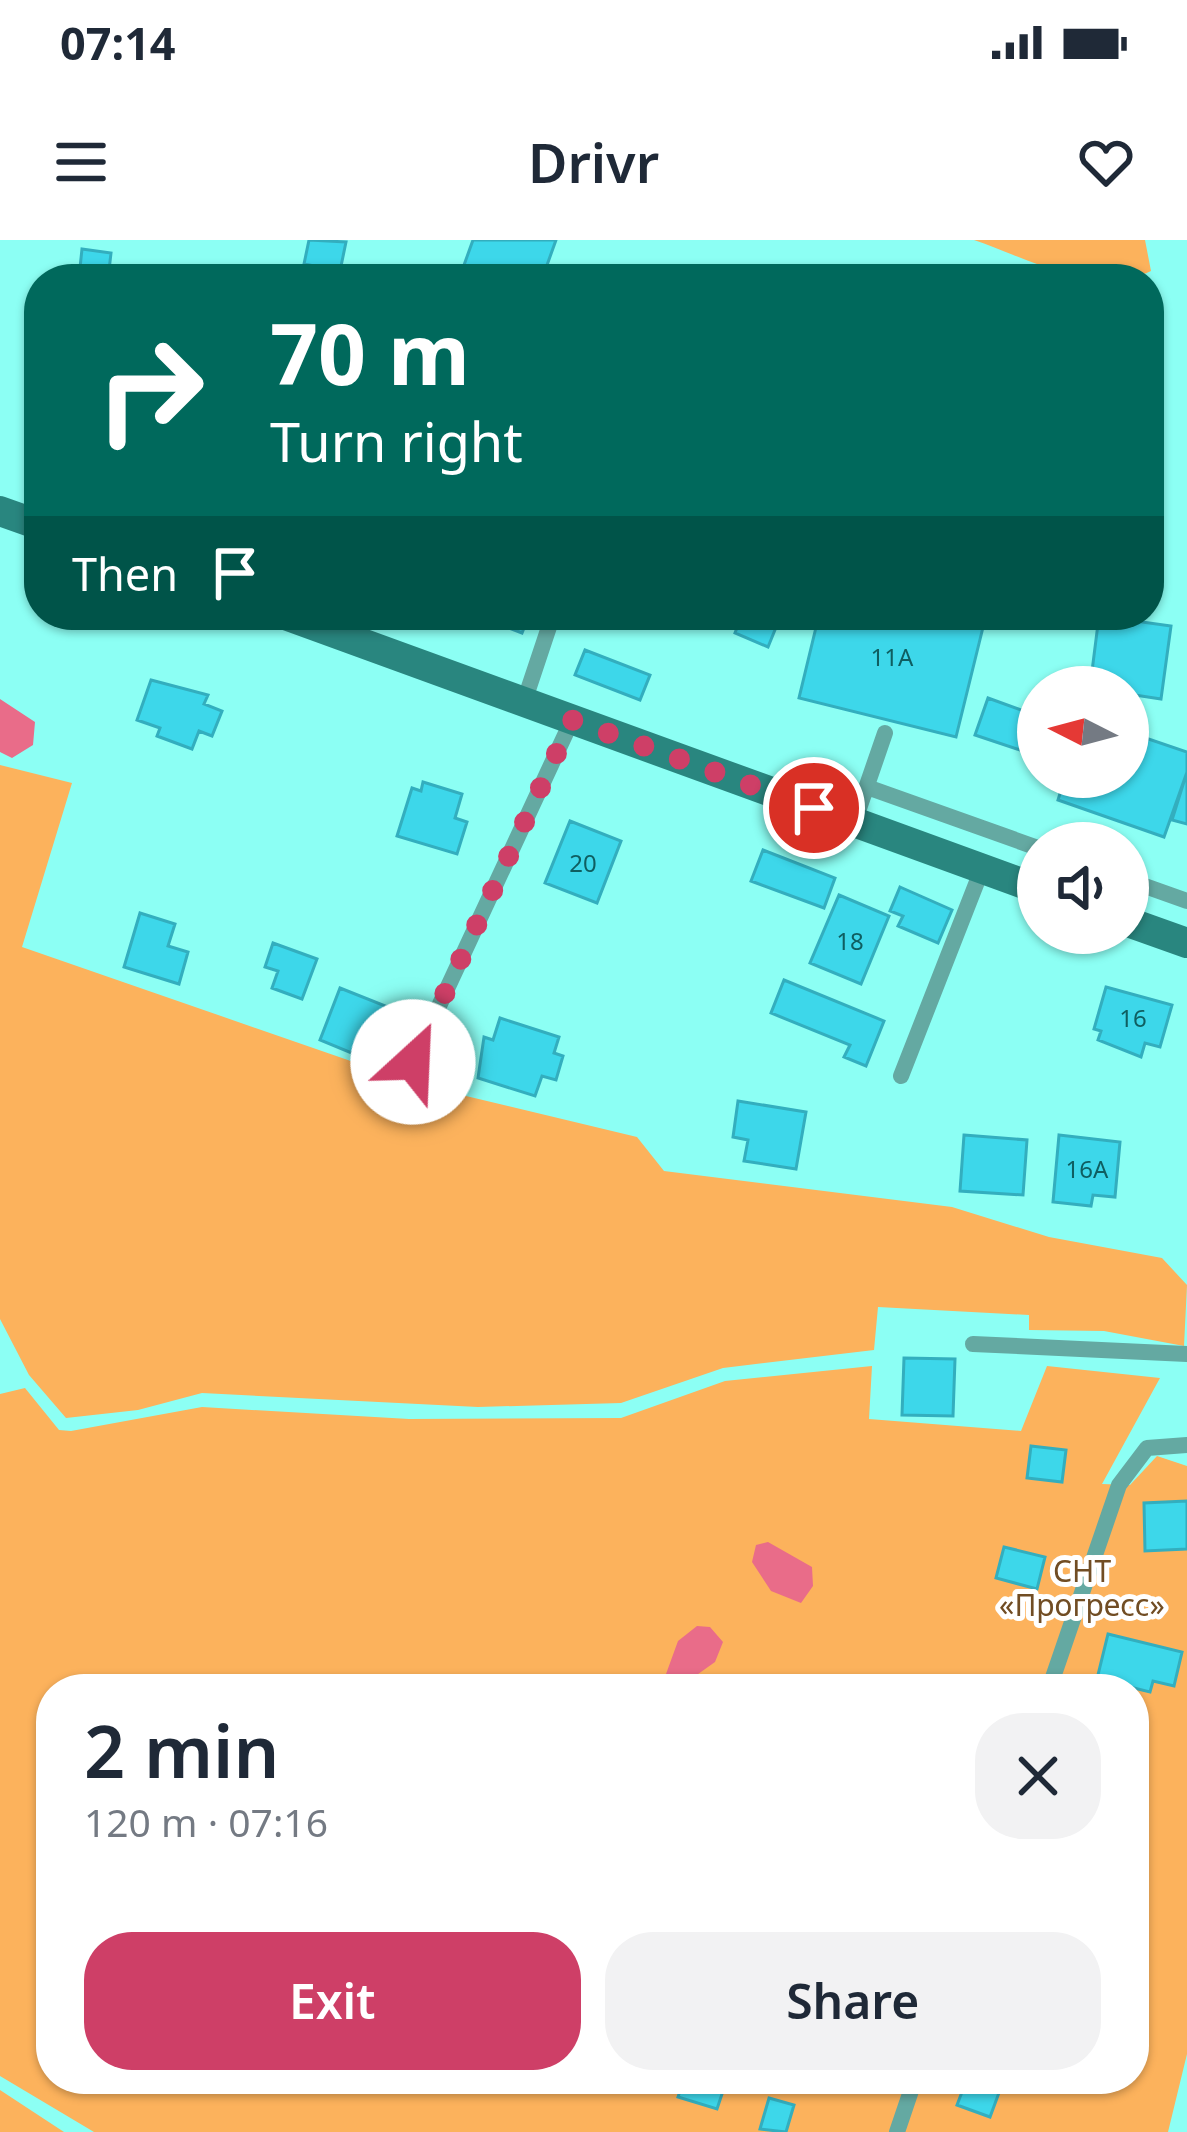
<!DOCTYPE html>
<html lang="en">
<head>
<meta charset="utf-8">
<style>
  body { margin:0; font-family:"Noto Sans",sans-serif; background:#f2f2f3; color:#1f2937; height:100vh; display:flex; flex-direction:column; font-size:45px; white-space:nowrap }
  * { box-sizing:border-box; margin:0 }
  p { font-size:39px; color:#747a83 }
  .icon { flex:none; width:66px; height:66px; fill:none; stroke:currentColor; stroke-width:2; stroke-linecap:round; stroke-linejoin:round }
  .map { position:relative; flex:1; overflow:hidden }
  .drawer { position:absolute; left:36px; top:1434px; width:1113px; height:420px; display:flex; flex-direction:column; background:#fff; border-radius:48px; box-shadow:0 3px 9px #0004 }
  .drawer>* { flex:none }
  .top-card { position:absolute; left:24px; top:24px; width:1140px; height:366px; border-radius:48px; box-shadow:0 3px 9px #0004; background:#00695c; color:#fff; overflow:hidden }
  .needle { width:78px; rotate:276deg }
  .fabs { position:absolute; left:1017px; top:426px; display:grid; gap:24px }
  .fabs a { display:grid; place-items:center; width:132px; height:132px; border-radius:50%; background:#fff; box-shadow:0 3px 9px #0004; font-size:60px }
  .pin { position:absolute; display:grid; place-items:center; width:102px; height:102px; color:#fff; margin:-51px; border:6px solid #fff; border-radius:50%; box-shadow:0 3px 12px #0007 }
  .me { position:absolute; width:132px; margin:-66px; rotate:25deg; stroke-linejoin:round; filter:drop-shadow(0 0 9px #0008) }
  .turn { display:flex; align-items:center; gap:42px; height:252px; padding:0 48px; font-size:54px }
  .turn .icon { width:156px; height:156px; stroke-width:2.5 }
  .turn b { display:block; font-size:84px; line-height:102px }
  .then { display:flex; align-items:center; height:114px; padding:0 48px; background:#0003; gap:24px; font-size:45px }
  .round { display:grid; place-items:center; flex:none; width:126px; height:126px; border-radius:48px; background:#f2f2f3 }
  .summary { display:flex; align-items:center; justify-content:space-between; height:204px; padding:0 48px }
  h1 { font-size:72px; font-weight:600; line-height:90px }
  .button { display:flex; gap:24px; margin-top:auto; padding:24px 48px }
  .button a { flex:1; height:138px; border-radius:48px; background:#ce3f67; color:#fff; font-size:48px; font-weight:600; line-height:138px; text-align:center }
  .button a+a { background:#f2f2f3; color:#1f2937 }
  .status { display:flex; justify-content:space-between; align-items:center; height:84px; padding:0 60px; background:#fff; direction:ltr }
  .status svg { height:33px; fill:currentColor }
  header { display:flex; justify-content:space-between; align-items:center; height:156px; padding:0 48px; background:#fff; font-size:54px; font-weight:600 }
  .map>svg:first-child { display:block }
  .green { fill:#fcb25c; fill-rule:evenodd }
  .water { fill:#e96c89 }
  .building { fill:#3dd7ea; stroke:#33aebe; stroke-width:3 }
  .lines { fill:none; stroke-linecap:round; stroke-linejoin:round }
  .service { stroke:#64a9a2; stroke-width:16 }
  .secondary { stroke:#29867f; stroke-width:30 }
  .route { stroke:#ce3f67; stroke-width:21; stroke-dasharray:0 37.8 }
  .labels { text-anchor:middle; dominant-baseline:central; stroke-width:10; stroke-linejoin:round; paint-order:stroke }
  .number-label { font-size:24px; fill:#0f5e61 }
  .park-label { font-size:30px; fill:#714d24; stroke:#fff }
</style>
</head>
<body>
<div class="status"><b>07:14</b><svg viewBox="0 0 49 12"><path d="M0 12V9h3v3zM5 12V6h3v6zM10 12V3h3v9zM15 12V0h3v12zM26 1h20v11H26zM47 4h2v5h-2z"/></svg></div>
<header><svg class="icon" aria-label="menu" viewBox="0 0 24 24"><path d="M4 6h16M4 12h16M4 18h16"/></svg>Drivr<svg class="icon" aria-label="heart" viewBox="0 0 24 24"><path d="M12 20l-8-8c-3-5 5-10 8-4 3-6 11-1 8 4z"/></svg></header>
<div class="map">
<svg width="1187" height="1892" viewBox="0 0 1187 1892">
  <rect width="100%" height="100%" fill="#8cfff4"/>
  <!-- green -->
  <path class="green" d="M 974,0 L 1145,0 L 1151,31 C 1095,57 1027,18 974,0 Z
    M 0,525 L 72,543 L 22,707 L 420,845 L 637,897 L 664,931 L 952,967 L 1049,997 L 1162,1018 L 1187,1045 L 1184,1106 L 1104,1091 L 1029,1090 L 1029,1075 L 878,1067 L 874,1110 L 723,1128 L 621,1163 L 478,1167 L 202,1153 L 138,1170 L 66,1178 L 29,1135 L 0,1079 Z
    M 872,1126 L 869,1179 L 1021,1191 L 1047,1126 L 1160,1138 L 1102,1244 L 1130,1245 L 1157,1216 L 1187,1226 L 1187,1814 L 1168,1892 L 94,1892 L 0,1836 L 0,1154 L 25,1148 L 59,1190 L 71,1191 L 202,1167 L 409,1179 L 621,1178 L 725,1141 ZM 51,1449 L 1134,1449 L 1134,1839 L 51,1839 Z
    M 0,1850 L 64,1892 L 0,1892 Z"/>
  <!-- water -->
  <path class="water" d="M 0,459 L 35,482 L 33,505 L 12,518 L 0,512 Z
    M 768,1302 L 812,1327 L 813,1346 L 801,1363 L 771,1351 L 752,1322 L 756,1305 Z
    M 697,1386 L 710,1387 L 723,1402 L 715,1422 L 684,1444 L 672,1443 L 666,1434 L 678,1401 Z"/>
  <!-- building -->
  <path class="building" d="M 309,0 L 346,2 L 340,31 L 304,24 Z
    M 473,0 L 556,0 L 542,39 L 459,39 Z
    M 82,9 L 111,13 L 108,39 L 79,37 Z
    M 499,375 L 528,378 L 522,393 L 496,383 Z
    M 742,375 L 781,375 L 768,407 L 735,393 Z
    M 819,375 L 986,375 L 956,497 L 799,458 Z
    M 1099,376 L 1171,386 L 1161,459 L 1128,454 L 1128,447 L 1090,447 Z
    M 585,410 L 650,435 L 640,460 L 575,435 Z
    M 151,440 L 208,455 L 204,464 L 222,471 L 212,496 L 199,491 L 192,509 L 157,496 L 160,488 L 137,480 Z
    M 988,458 L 1038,476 L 1038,516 L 975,495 Z
    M 1128,492 L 1187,512 L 1187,532 L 1164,597 L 1058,560 L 1065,537 L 1128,537 Z
    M 1187,532 L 1187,584 L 1172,580 Z
    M 423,542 L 462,554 L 455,578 L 467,582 L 457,614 L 397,596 L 412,548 L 421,551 Z
    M 570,581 L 621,601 L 597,663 L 545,643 Z
    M 763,610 L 835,638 L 824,668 L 751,641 Z
    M 900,647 L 952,670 L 938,703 L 898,686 L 903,676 L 890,671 Z
    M 839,655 L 889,676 L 861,744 L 810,723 Z
    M 140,673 L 175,684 L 168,706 L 188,712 L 179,744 L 124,727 Z
    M 273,703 L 317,719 L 302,759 L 272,748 L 278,731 L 265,727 Z
    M 784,740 L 884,781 L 866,826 L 844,817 L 850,805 L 771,773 Z
    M 1106,747 L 1172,765 L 1160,807 L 1145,803 L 1141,817 L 1098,800 L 1101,791 L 1094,789 Z
    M 340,748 L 393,769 L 371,821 L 320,800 Z
    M 500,778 L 559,797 L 554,813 L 563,816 L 556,840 L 542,836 L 535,856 L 478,838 L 484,797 L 493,800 Z
    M 738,861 L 806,872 L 796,929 L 744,921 L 748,900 L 733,897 Z
    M 964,895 L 1027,900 L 1023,955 L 960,951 Z
    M 1059,895 L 1120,902 L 1115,957 L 1093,955 L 1091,966 L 1053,962 Z
    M 904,1118 L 955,1119 L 953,1176 L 902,1175 Z
    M 1031,1206 L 1066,1210 L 1062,1242 L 1027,1238 Z
    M 1187,1261 L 1187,1309 L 1145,1311 L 1144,1263 Z
    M 1004,1307 L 1045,1317 L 1037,1349 L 996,1338 Z
    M 1108,1394 L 1182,1412 L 1174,1446 L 1153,1441 L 1150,1452 L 1097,1439 Z
    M 963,1440 L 995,1449 L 960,1449 Z
    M 684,1839 L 727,1839 L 717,1869 L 678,1857 Z
    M 967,1839 L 1000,1850 L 990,1877 L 957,1865 Z
    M 769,1858 L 794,1865 L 786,1892 L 760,1889 Z"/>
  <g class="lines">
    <!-- service -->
    <path class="service" d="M 524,462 L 553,375
      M 867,547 L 1038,608
      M 854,583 L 885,493
      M 1128,640 L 1187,661
      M 413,822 L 572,480
      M 901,836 L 982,629
      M 973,1104 L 1187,1114
      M 1049,1449 L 1119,1245 L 1147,1208 L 1187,1205
      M 897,1892 L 915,1839"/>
    <!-- secondary -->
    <path class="secondary" d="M 0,271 L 39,285
      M 285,375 L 1038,649
      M 1128,682 L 1187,703"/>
  </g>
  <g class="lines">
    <!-- route -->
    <path class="route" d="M 413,822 L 572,480 L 814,568"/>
  </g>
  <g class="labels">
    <!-- number labels -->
    <g class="number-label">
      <text x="892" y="416">11А</text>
      <text x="583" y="622">20</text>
      <text x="850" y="700">18</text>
      <text x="1133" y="777">16</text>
      <text x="1087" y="928">16А</text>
    </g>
    <!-- park labels -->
    <g class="park-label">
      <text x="1082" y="1330">СНТ<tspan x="1082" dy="34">«Прогресс»</tspan></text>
    </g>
  </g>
</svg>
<div class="fabs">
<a><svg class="needle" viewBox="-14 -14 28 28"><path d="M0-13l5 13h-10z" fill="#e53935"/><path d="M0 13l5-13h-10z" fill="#747a83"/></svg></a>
<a><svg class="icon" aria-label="sound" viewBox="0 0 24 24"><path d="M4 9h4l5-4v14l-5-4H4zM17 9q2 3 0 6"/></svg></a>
</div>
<div class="pin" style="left:814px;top:568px;background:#d93025"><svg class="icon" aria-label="arrive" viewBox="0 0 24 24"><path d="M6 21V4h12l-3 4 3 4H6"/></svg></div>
<svg class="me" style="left:413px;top:822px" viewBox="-20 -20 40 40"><circle r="19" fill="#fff"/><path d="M0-13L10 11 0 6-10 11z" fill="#ce3f67"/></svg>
<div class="top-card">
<div class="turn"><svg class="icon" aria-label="right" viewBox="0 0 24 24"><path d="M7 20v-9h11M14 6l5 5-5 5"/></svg><div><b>70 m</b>Turn right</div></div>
<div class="then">Then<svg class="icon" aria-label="arrive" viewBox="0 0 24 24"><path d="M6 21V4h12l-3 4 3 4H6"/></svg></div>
</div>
<section class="drawer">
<div class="summary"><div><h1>2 min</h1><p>120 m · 07:16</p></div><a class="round"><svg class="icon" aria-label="close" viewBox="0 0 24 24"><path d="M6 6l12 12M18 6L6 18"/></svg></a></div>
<div class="button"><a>Exit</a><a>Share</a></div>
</section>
</div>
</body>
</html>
